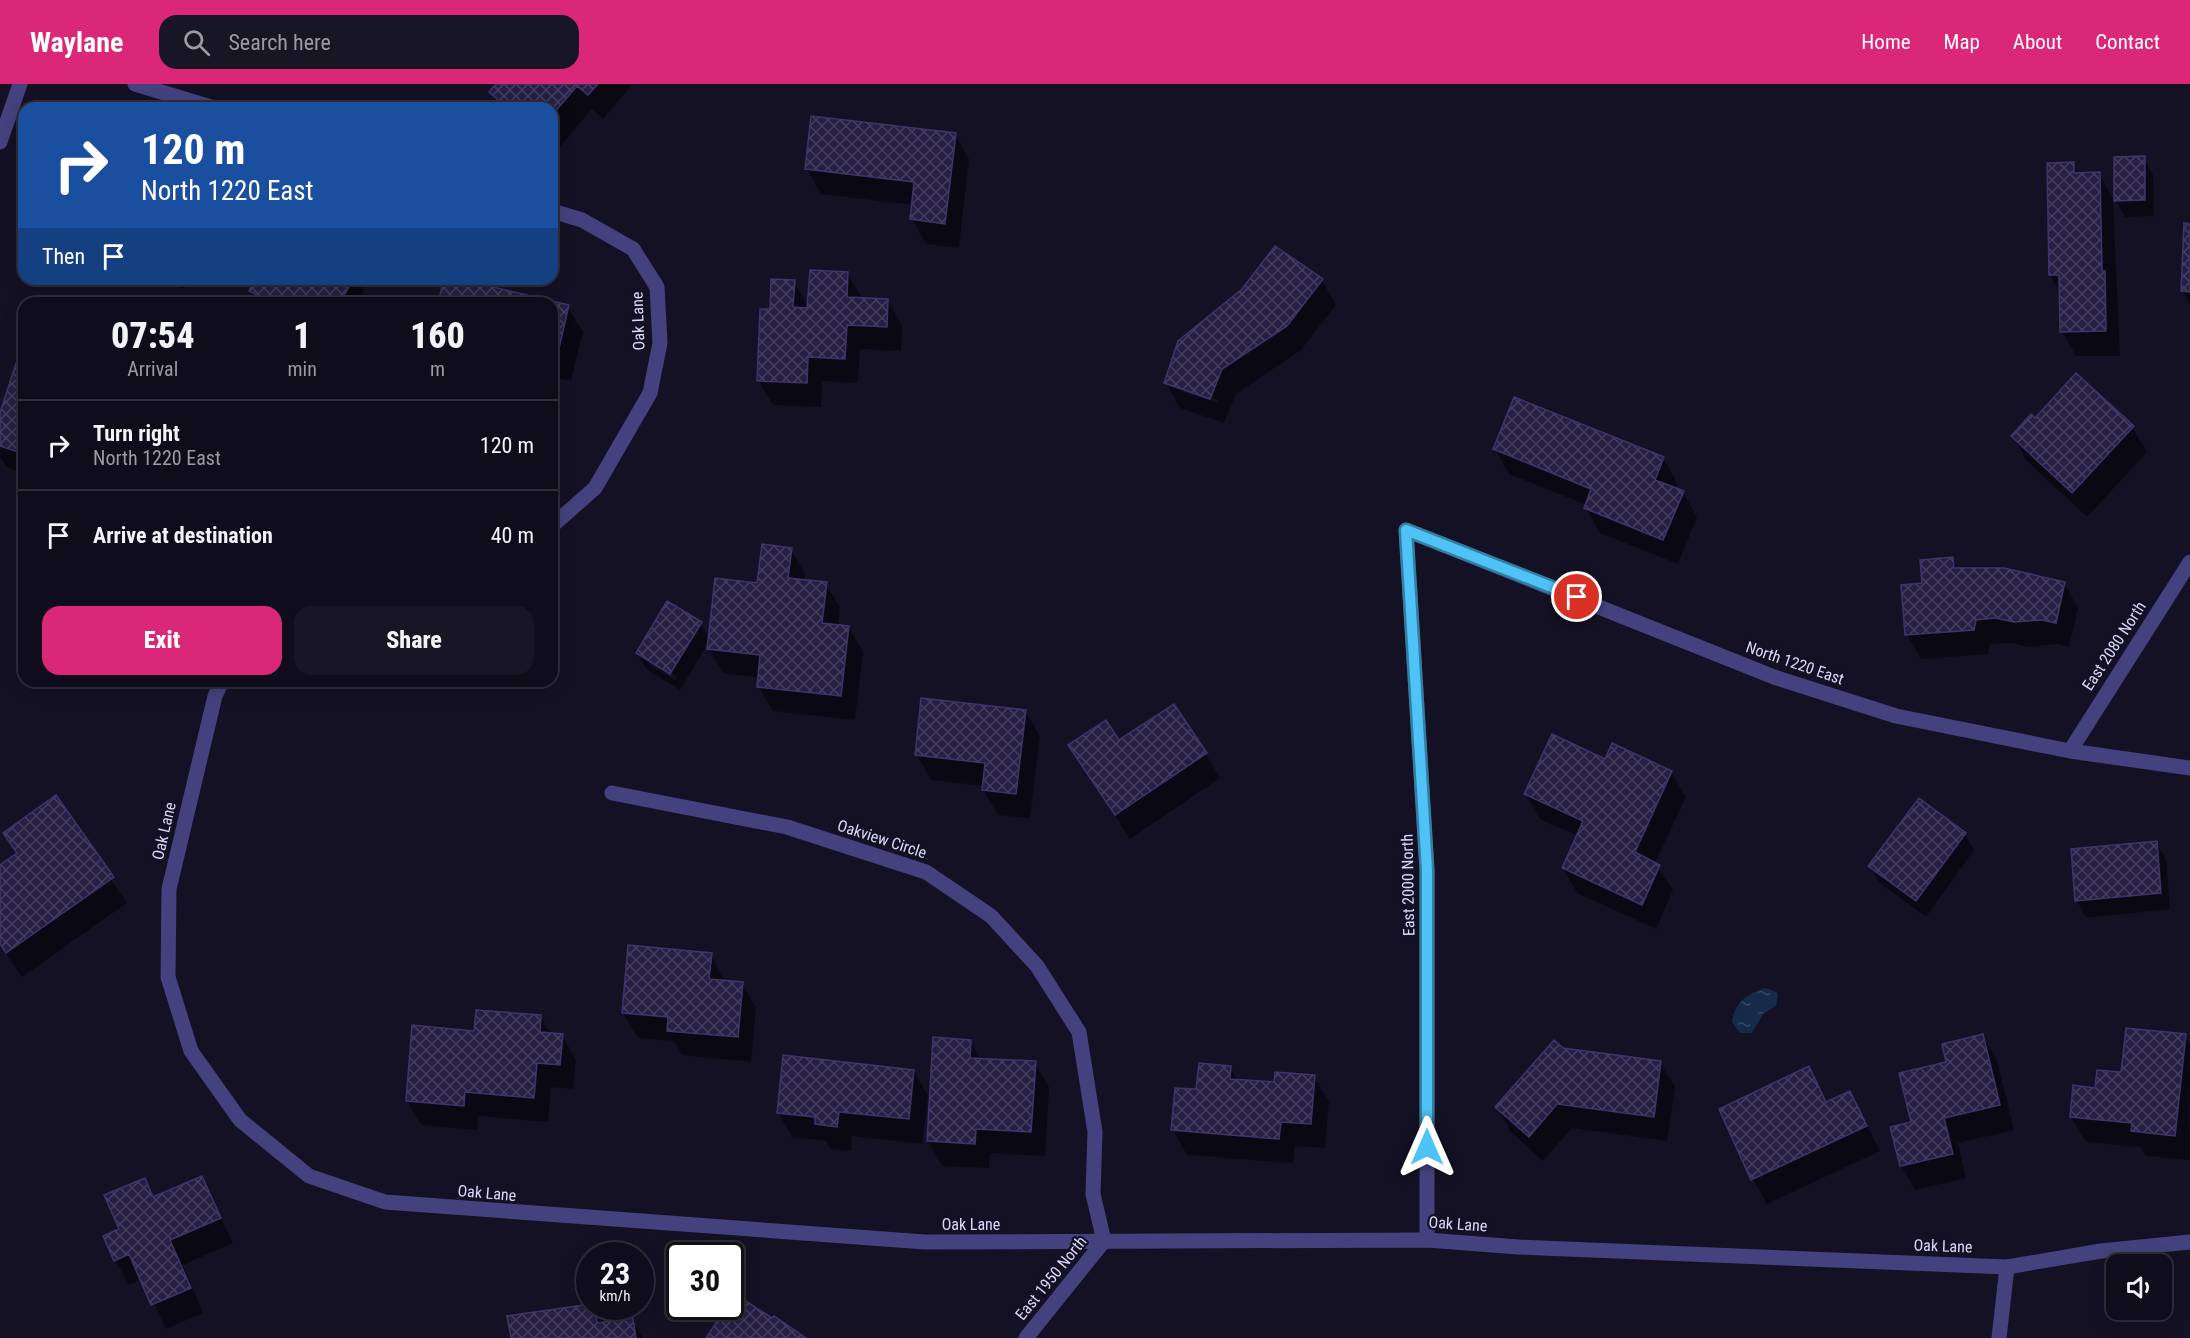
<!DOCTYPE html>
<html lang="en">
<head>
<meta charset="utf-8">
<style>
  body { margin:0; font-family:"Roboto Condensed",sans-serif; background:#181624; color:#f1f3f6; height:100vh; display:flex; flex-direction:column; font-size:22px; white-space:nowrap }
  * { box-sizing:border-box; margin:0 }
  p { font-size:20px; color:#9b9ca3 }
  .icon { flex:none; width:33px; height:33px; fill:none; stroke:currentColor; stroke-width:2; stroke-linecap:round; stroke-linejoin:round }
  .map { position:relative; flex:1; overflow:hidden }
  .side { position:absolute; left:18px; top:213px; width:540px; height:390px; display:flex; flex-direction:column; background:#0f0d1b; border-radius:18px; box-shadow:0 3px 15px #0003,0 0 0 2px #2f2d3a }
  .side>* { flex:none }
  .guide { position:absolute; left:18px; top:18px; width:540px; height:183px; border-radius:18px; box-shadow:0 3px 15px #0003,0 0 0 2px #2f2d3a; background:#1a4fa0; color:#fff; overflow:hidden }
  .fabs { position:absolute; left:2106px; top:1170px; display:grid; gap:12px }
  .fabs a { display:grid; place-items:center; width:66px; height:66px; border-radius:12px; background:#0f0d1b; box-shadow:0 3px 15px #0003,0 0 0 2px #2f2d3a; font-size:30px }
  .speed { position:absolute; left:576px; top:1158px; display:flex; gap:12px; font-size:30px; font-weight:700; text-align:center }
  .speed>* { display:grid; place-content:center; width:78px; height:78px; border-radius:50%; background:#0f0d1b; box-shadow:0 3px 15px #0003,0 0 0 2px #2f2d3a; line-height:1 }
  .speed small { font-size:15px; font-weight:400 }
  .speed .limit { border:3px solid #111; border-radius:9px; background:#fff; color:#111 }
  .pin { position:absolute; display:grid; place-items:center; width:51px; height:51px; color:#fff; margin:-26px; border:3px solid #fff; border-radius:50%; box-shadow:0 2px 6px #0007 }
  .me { position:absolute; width:66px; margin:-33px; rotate:0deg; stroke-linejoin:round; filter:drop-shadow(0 0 4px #0008) }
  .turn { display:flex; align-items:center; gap:21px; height:126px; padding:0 24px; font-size:27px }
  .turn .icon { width:78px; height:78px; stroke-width:2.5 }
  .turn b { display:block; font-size:42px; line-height:51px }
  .then { display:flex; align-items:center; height:57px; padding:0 24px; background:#0003; gap:12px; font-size:22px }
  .eta { display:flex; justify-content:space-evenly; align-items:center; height:102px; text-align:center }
  .eta b { font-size:36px; font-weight:800; line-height:42px }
  .action { display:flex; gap:12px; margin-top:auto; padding:12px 24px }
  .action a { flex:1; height:69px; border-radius:18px; background:#db2777; color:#fff; font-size:24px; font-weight:800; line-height:69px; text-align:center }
  .action a+a { background:#181624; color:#f1f3f6 }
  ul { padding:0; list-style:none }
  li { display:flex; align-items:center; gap:18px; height:90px; padding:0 24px; border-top:2px solid #2f2d3a }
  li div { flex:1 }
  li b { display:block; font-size:22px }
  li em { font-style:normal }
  header { display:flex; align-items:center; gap:36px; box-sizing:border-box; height:84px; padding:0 30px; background:#db2777; color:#fff }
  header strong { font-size:28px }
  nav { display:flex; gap:33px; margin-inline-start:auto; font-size:21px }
  .search { width:420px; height:54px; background:#181624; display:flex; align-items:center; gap:15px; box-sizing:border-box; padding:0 21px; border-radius:18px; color:#9b9ca3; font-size:22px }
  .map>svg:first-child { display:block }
  .water { fill:url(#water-ripples) }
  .shadow { fill:#0007; fill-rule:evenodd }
  .building { fill:url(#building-cross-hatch); stroke:#3e346c; stroke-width:1.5 }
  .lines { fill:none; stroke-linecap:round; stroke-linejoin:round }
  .minor { stroke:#43427e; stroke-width:15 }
  .tertiary { stroke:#43427e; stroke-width:15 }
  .route-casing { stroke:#337fa1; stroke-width:15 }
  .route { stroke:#4fc3f7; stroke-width:10 }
  .labels { text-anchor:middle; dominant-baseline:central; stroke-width:4.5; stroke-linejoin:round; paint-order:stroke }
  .street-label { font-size:16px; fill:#dcd9fb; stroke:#141124 }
</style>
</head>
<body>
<header>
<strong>Waylane</strong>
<div class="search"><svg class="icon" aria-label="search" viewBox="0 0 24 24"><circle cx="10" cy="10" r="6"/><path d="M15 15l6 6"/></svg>Search here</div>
<nav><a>Home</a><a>Map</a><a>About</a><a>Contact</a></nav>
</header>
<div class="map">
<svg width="2190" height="1254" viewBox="0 0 2190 1254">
  <defs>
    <pattern id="water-ripples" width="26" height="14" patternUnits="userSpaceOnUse" patternTransform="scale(1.5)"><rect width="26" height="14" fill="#162b49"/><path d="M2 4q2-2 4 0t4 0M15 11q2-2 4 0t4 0" fill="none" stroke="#374964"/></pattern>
    <pattern id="building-cross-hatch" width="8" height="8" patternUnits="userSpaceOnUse" patternTransform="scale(1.5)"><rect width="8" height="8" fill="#261f43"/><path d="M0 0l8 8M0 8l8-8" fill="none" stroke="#453f5f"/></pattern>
  </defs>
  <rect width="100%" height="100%" fill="#141124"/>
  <!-- water -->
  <path class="water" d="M 1766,904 L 1778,909 L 1776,922 L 1763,930 L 1752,949 L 1740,949 L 1732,938 C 1735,918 1748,909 1766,904 Z"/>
  <!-- shadow -->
  <path class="shadow" d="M 498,0 L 633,0 L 603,35 L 592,25 L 552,72 L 552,24 L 500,24 L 491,9 Z
    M 955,50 L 969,75 L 959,164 L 926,160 L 912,135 L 913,121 L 821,110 L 807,85 Z
    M 2144,74 L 2153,91 L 2154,132 L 2125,133 L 2116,116 Z
    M 2073,79 L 2079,90 L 2099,90 L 2113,114 L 2120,272 L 2076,272 L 2062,247 L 2061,210 L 2050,191 Z
    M 2190,141 L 2190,220 L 2182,207 Z
    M 847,189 L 862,214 L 888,217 L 902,242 L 901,267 L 860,265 L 858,299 L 822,297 L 821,323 L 773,321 L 758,296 L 771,227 L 794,198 L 809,224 Z
    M 154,195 L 187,195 L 184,205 Z
    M 257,195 L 357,195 L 364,207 L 358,219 L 275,219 L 263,213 L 263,216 L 269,219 L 258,219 L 251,207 Z
    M 445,195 L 453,195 L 568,223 L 583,248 L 571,297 L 552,293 L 552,219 L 439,219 Z
    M 1322,196 L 1336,221 L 1301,266 L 1236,310 L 1224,339 L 1180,324 L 1166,299 ZM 1184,304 L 1218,316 L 1217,319 L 1184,308 Z
    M 24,273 L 24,389 L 6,383 L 0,372 L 0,334 Z
    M 2035,336 L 2132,343 L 2147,368 L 2087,433 L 2027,377 L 2013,352 Z
    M 1495,365 L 1663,374 L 1677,399 L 1675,405 L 1683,408 L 1697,433 L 1678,480 L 1600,449 L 1586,424 L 1587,421 L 1509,390 Z
    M 791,465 L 805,490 L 804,497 L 826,500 L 840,524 L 838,542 L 849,543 L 863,568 L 855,636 L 773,627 L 758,602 L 759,594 L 723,589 L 709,565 L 710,556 L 680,606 L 647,586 L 637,569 L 700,539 L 710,555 ZM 649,576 L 677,593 L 675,596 L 649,580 Z
    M 1952,474 L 1958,485 L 2064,499 L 2078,524 L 2069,563 L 2057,560 L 2029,563 L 2011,559 L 1990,560 L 1988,570 L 1921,575 L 1907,551 L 1923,501 Z
    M 1025,627 L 1040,652 L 1030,734 L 998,731 L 983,706 L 984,702 L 931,696 L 917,671 Z
    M 1119,658 L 1206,670 L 1220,694 L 1130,755 L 1070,662 Z
    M 1605,677 L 1671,688 L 1686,713 L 1655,779 L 1673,806 L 1656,845 L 1577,809 L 1563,784 L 1578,752 L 1540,735 L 1526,710 Z
    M 56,713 L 127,819 L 22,893 L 0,862 L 0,783 L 17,770 L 5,749 Z
    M 1965,750 L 1974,766 L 1926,833 L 1880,799 L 1870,783 Z
    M 2156,759 L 2166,775 L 2170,825 L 2086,834 L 2077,817 L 2073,767 Z
    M 711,871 L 725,898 L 742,900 L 756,924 L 751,978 L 682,971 L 674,957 L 638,954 L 623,929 Z
    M 541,933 L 551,950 L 562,951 L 576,976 L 573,1005 L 551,1003 L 548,1038 L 478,1032 L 477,1046 L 421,1041 L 407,1017 L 475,949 Z
    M 1983,952 L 1997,976 L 2014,1046 L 1958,1059 L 1966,1094 L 1915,1106 L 1901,1082 L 1912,1039 L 1948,979 Z
    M 2185,952 L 2190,961 L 2189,1076 L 2146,1072 L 2141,1063 L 2086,1058 L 2071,1033 L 2096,1005 Z
    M 970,957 L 981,976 L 1035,979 L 1049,1003 L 1045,1072 L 990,1069 L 989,1084 L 942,1082 L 928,1057 Z
    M 1562,965 L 1660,978 L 1675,1003 L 1667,1057 L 1572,1044 L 1543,1077 L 1511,1048 L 1497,1024 Z
    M 1230,983 L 1238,997 L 1275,1000 L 1314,993 L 1329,1017 L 1325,1064 L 1295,1062 L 1293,1079 L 1187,1071 L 1173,1046 L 1197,1007 Z
    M 1809,984 L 1828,1019 L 1850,1009 L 1880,1067 L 1767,1120 L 1753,1095 Z
    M 914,987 L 928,1012 L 922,1060 L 852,1052 L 851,1067 L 831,1065 L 826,1057 L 792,1053 L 778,1029 Z
    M 202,1094 L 233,1159 L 183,1181 L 203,1229 L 166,1245 L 142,1195 L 129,1201 L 115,1176 L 121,1146 L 144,1096 L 155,1114 Z
    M 590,1222 L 594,1222 L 604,1239 L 632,1236 L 643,1254 L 512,1254 Z"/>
  <!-- building -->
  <path class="building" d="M 496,0 L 598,0 L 588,11 L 577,2 L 552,31 L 552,24 L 507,24 L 489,8 Z
    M 811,32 L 956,49 L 945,140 L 910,135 L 914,98 L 805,85 Z
    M 2145,72 L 2145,116 L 2114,117 L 2114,73 Z
    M 2074,78 L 2074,89 L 2100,88 L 2102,187 L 2105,187 L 2106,247 L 2060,248 L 2059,191 L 2049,191 L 2047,79 Z
    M 2184,139 L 2190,140 L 2190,208 L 2181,207 Z
    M 1275,162 L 1323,195 L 1287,242 L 1222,285 L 1210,315 L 1164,299 L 1178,257 L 1242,205 Z
    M 810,186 L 848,188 L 847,213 L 888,215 L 887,243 L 847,241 L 845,275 L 808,273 L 807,299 L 757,297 L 760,225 L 770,225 L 771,195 L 795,196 L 793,223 L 807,224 Z
    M 255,195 L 353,195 L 340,219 L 272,219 L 249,207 Z
    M 444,195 L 460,195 L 569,221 L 557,273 L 552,272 L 552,219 L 438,219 Z
    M 19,270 L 24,271 L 24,370 L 0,362 L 0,329 Z
    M 2076,289 L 2134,342 L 2072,409 L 2011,352 L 2031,330 L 2035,334 Z
    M 1514,313 L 1664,373 L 1655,396 L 1684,407 L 1663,456 L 1584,424 L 1591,405 L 1493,365 Z
    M 762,460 L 792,464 L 788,494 L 827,498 L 822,539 L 849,542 L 841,612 L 757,603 L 760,571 L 707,565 L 715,494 L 757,499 Z
    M 1953,473 L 1954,484 L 2004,484 L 2065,498 L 2056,539 L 2042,536 L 2014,538 L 1995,534 L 1976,536 L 1974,546 L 1905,551 L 1901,501 L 1922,499 L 1920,476 Z
    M 667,517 L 702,538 L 670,590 L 636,569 Z
    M 921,614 L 1026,626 L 1016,710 L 982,706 L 985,679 L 915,671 Z
    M 1174,620 L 1207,669 L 1115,731 L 1068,661 L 1106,636 L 1119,656 Z
    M 1552,650 L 1605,675 L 1612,659 L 1672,687 L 1635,768 L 1660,781 L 1642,821 L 1562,784 L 1583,737 L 1524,710 Z
    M 56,711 L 114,793 L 6,869 L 0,860 L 0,781 L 17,769 L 3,749 Z
    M 1919,714 L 1966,749 L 1916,817 L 1868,782 Z
    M 2157,757 L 2161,809 L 2075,817 L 2071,765 Z
    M 628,861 L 712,869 L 709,895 L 743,898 L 738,953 L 667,947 L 668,933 L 622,929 Z
    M 476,926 L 541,931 L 540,948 L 563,950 L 560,981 L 537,979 L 534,1014 L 465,1008 L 464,1022 L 406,1017 L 412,941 L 474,947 Z
    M 2126,944 L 2186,950 L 2175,1052 L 2131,1047 L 2132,1039 L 2070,1033 L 2073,1001 L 2095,1004 L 2097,986 L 2121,988 Z
    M 1983,950 L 2000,1021 L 1944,1034 L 1953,1070 L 1900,1082 L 1890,1043 L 1911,1038 L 1899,989 L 1946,978 L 1942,960 Z
    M 933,953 L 971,956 L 970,974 L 1036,977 L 1031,1048 L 976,1045 L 975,1060 L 927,1057 Z
    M 1554,956 L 1563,964 L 1661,977 L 1654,1033 L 1557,1020 L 1529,1053 L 1495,1023 Z
    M 783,971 L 914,986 L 909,1035 L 839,1028 L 837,1043 L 815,1040 L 815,1033 L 777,1029 Z
    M 1199,979 L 1231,982 L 1230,995 L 1274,998 L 1275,988 L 1315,991 L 1311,1040 L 1281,1038 L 1279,1055 L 1171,1046 L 1175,1004 L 1196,1005 Z
    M 1809,982 L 1826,1018 L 1850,1007 L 1867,1042 L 1751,1096 L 1719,1025 Z
    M 202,1092 L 221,1134 L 170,1156 L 191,1204 L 151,1221 L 129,1170 L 114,1177 L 103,1152 L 119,1145 L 104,1111 L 145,1094 L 153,1113 Z
    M 735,1210 L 772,1234 L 774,1232 L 806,1254 L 706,1254 L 727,1222 L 730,1222 Z
    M 590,1220 L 590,1222 L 595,1222 L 597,1239 L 633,1234 L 636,1254 L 511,1254 L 507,1232 Z"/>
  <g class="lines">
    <!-- minor -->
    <path class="minor" d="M 0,58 L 20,0
      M 2070,667 L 2190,478
      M 612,709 L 787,743 L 926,788 L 991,832 L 1037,882 L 1079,948 L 1095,1048 L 1093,1110 L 1104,1157 L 1026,1254
      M 1427,1156 L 1427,786 L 1406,446 L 1774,593 L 1896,632 L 2070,667 L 2190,684
      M 1999,1254 L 2007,1183"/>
    <!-- tertiary -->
    <path class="tertiary" d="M 135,0 L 214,24
      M 552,127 L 582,136 L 633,165 L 657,203 L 660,259 L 650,309 L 595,404 L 552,442
      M 222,597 L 215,612 L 169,805 L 168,893 L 191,967 L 240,1036 L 309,1092 L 385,1118 L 925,1158 L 1427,1156 L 1518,1163 L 2007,1183 L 2101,1167 L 2190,1158"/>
  </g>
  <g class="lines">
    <defs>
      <path id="route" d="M 1427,1063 L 1427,786 L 1406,446 L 1577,513"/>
    </defs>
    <!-- route casing -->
    <use href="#route" class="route-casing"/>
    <!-- route -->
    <use href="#route" class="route"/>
  </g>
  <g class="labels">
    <!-- street labels -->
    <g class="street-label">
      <text transform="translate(638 237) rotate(-92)">Oak Lane</text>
      <text transform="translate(2114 562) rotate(-57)">East 2080 North</text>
      <text transform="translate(1795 579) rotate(19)">North 1220 East</text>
      <text transform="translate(164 747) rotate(-77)">Oak Lane</text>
      <text transform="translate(882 755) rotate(18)">Oakview Circle</text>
      <text transform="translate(1408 801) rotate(-91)">East 2000 North</text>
      <text transform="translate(487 1109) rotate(5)">Oak Lane</text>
      <text x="971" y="1140">Oak Lane</text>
      <text transform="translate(1458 1140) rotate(4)">Oak Lane</text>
      <text transform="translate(1943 1162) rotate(2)">Oak Lane</text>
      <text transform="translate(1051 1194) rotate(-51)">East 1950 North</text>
    </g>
  </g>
</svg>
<div class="fabs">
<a><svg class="icon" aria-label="sound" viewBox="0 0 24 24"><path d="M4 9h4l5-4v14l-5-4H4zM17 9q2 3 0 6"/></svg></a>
</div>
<div class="speed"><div>23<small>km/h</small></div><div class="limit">30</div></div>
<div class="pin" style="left:1577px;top:513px;background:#d93025"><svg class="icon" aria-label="arrive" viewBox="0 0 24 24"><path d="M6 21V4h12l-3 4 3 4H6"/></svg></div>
<svg class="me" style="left:1427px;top:1063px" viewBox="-20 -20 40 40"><path d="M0-17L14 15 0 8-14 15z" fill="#4fc3f7" stroke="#fff" stroke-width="4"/></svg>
<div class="guide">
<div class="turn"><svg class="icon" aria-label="right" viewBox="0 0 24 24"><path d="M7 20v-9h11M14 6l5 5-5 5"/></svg><div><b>120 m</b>North 1220 East</div></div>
<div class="then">Then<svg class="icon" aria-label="arrive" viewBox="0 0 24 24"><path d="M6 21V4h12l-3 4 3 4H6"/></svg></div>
</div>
<section class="side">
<div class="eta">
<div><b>07:54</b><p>Arrival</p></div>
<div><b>1</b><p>min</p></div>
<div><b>160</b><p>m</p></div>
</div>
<ul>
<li><svg class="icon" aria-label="right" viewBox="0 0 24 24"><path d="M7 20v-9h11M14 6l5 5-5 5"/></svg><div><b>Turn right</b><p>North 1220 East</p></div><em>120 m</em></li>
<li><svg class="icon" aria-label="arrive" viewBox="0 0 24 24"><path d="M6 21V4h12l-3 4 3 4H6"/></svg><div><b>Arrive at destination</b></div><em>40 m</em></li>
</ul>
<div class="action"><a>Exit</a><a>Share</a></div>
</section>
</div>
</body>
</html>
